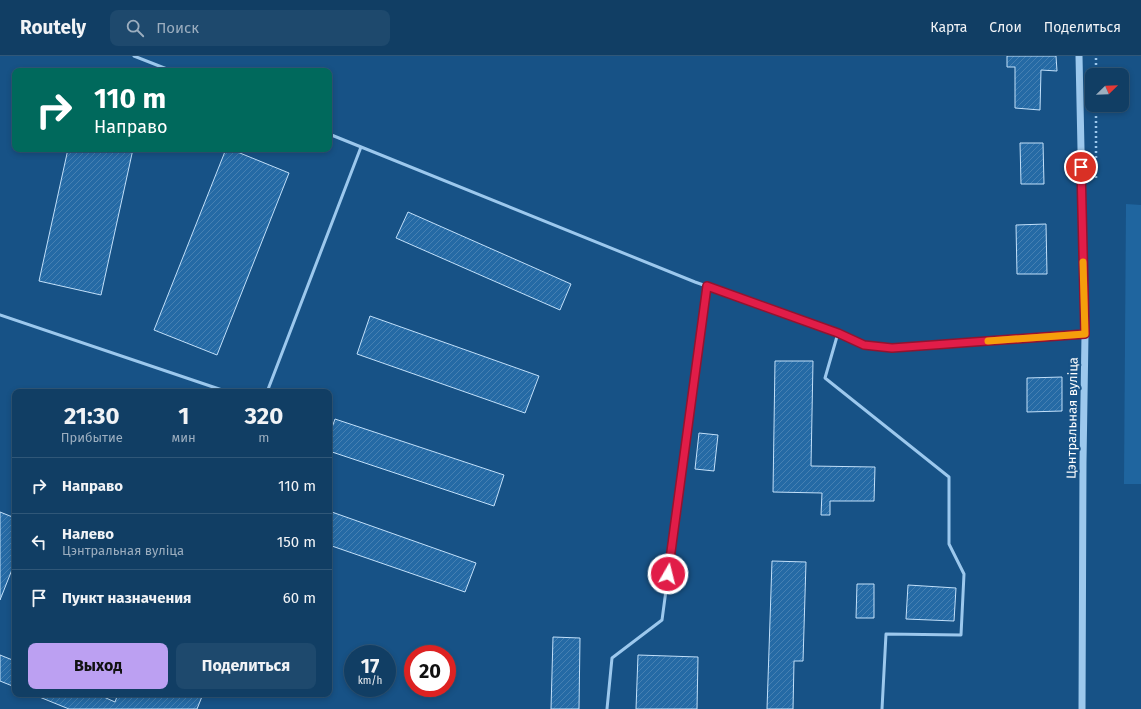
<!DOCTYPE html>
<html lang="ru">
<head>
<meta charset="utf-8">
<style>
  body { margin:0; font-family:"Fira Sans",sans-serif; background:#1e496d; color:#f1f3f6; height:100vh; display:flex; flex-direction:column; font-size:15px; white-space:nowrap }
  * { box-sizing:border-box; margin:0 }
  p { font-size:13px; color:#9caebf }
  .icon { flex:none; width:22px; height:22px; fill:none; stroke:currentColor; stroke-width:2; stroke-linecap:round; stroke-linejoin:round }
  .map { position:relative; flex:1; overflow:hidden }
  .panel { position:absolute; left:12px; top:333px; width:320px; height:308px; display:flex; flex-direction:column; background:#113e64; border-radius:8px; box-shadow:0 2px 6px #0003,0 0 0 1px #305778 }
  .panel>* { flex:none }
  .banner { position:absolute; left:12px; top:12px; width:320px; height:84px; border-radius:8px; box-shadow:0 2px 6px #0003,0 0 0 1px #305778; background:#00695c; color:#fff; overflow:hidden }
  .needle { width:26px; rotate:67deg }
  .controls { position:absolute; left:1085px; top:12px; display:grid; gap:8px }
  .controls a { display:grid; place-items:center; width:44px; height:44px; border-radius:8px; background:#113e64; box-shadow:0 2px 6px #0003,0 0 0 1px #305778; font-size:20px }
  .speed { position:absolute; left:344px; top:589px; display:flex; gap:8px; font-size:20px; font-weight:700; text-align:center }
  .speed>* { display:grid; place-content:center; width:52px; height:52px; border-radius:50%; background:#113e64; box-shadow:0 2px 6px #0003,0 0 0 1px #305778; line-height:1 }
  .speed small { font-size:10px; font-weight:400 }
  .speed .limit { border:6px solid #d22; background:#fff; color:#111 }
  .pin { position:absolute; display:grid; place-items:center; width:34px; height:34px; color:#fff; margin:-17px; border:2px solid #fff; border-radius:50%; box-shadow:0 1px 4px #0007 }
  .me { position:absolute; width:44px; margin:-22px; rotate:8deg; stroke-linejoin:round; filter:drop-shadow(0 0 3px #0008) }
  .turn { display:flex; align-items:center; gap:14px; height:84px; padding:0 16px; font-size:18px }
  .turn .icon { width:52px; height:52px; stroke-width:2.5 }
  .turn b { display:block; font-size:28px; line-height:34px }
  .eta { display:flex; justify-content:space-evenly; align-items:center; height:68px; text-align:center }
  .eta b { font-size:24px; font-weight:700; line-height:28px }
  .cta { display:flex; gap:8px; margin-top:auto; padding:8px 16px }
  .cta a { flex:1; height:46px; border-radius:8px; background:#bca0f2; color:#111; font-size:16px; font-weight:700; line-height:46px; text-align:center }
  .cta a+a { background:#1e496d; color:#f1f3f6 }
  ul { padding:0; list-style:none }
  li { display:flex; align-items:center; gap:12px; height:56px; padding:0 16px; border-top:1px solid #305778 }
  li div { flex:1 }
  li b { display:block; font-size:15px }
  li em { font-style:normal }
  header { display:flex; align-items:center; gap:24px; box-sizing:border-box; height:56px; padding:0 20px; background:#113e64; border-bottom:1px solid #305778 }
  header strong { font-size:19px }
  nav { display:flex; gap:22px; margin-inline-start:auto; font-size:14px }
  .search { width:280px; height:36px; background:#1e496d; display:flex; align-items:center; gap:10px; box-sizing:border-box; padding:0 14px; border-radius:8px; color:#9caebf; font-size:15px }
  .map>svg:first-child { display:block }
  .pitch { fill:#1f659f }
  .building { fill:url(#building-hatch); stroke:#c2e0fa }
  .lines { fill:none; stroke-linecap:round; stroke-linejoin:round }
  .path { stroke:#9cc8ed; stroke-width:2.5; stroke-dasharray:2 3; stroke-linecap:butt }
  .service { stroke:#9cc8ed; stroke-width:3 }
  .tertiary { stroke:#9cc8ed; stroke-width:7 }
  .route-casing { stroke:#92132f; stroke-width:10 }
  .route { stroke:#e11d48; stroke-width:7 }
  .slow { stroke:#f59e0b; stroke-width:7 }
  .labels { text-anchor:middle; dominant-baseline:central; stroke-width:4; stroke-linejoin:round; paint-order:stroke }
  .street-label { font-size:13px; fill:#fff; stroke:#175286 }
</style>
</head>
<body>
<header>
<strong>Routely</strong>
<div class="search"><svg class="icon" aria-label="search" viewBox="0 0 24 24"><circle cx="10" cy="10" r="6"/><path d="M15 15l6 6"/></svg>Поиск</div>
<nav><a>Карта</a><a>Слои</a><a>Поделиться</a></nav>
</header>
<div class="map">
<svg width="1141" height="653" viewBox="0 0 1141 653">
  <defs>
    <pattern id="building-hatch" width="6" height="6" patternUnits="userSpaceOnUse"><rect width="6" height="6" fill="#256aa5"/><path d="M-1 1l2-2M0 6l6-6M5 7l2-2" fill="none" stroke="#4680b2"/></pattern>
  </defs>
  <rect width="100%" height="100%" fill="#175286"/>
  <!-- pitch -->
  <path class="pitch" d="M 1126,148 L 1141,149 L 1141,428 L 1124,428 Z"/>
  <!-- building -->
  <path class="building" d="M 1007,0 L 1056,0 L 1057,15 L 1041,14 L 1040,54 L 1015,52 L 1015,11 L 1007,11 Z
    M 1020,87 L 1043,87 L 1044,128 L 1021,128 Z
    M 68,93 L 133,93 L 101,239 L 39,225 Z
    M 226,93 L 230,93 L 289,117 L 217,299 L 154,274 Z
    M 408,156 L 571,228 L 560,254 L 396,182 Z
    M 1046,168 L 1047,218 L 1017,218 L 1016,169 Z
    M 370,260 L 539,320 L 525,357 L 357,298 Z
    M 775,305 L 813,305 L 811,410 L 875,411 L 874,445 L 830,445 L 830,459 L 821,459 L 822,437 L 773,436 Z
    M 1062,321 L 1062,355 L 1027,356 L 1027,322 Z
    M 335,363 L 504,419 L 494,450 L 329,395 L 329,380 Z
    M 699,377 L 718,379 L 714,415 L 695,413 Z
    M 329,455 L 476,507 L 465,536 L 329,489 Z
    M 0,456 L 15,462 L 15,506 L 0,544 Z
    M 772,505 L 806,506 L 803,605 L 794,605 L 793,653 L 767,653 Z
    M 857,528 L 874,528 L 874,562 L 856,562 Z
    M 908,529 L 956,532 L 954,565 L 906,563 Z
    M 553,581 L 580,582 L 579,653 L 551,653 Z
    M 0,599 L 15,605 L 15,631 L 0,625 Z
    M 638,599 L 698,601 L 697,653 L 636,653 Z
    M 32,638 L 97,638 L 115,646 L 118,638 L 203,638 L 197,653 L 69,653 Z"/>
  <g class="lines">
    <!-- path -->
    <path class="path" d="M 1096,19 L 1096,0
      M 1096,122 L 1096,49"/>
    <!-- service -->
    <path class="service" d="M 134,0 L 172,15
      M 329,78 L 695,226 L 838,277 L 864,289 L 892,292 L 1084,279
      M 0,259 L 228,336
      M 838,277 L 825,322 L 949,421 L 949,488 L 964,518 L 961,579 L 886,578 L 882,653
      M 267,336 L 361,91
      M 607,653 L 612,602 L 662,564 L 707,230"/>
    <!-- tertiary -->
    <path class="tertiary" d="M 1079,0 L 1085,279 L 1083,406 L 1082,653"/>
  </g>
  <g class="lines">
    <defs>
      <path id="route" d="M 668,518 L 707,230 L 838,277 L 864,289 L 892,292 L 1085,278 L 1081,111"/>
    </defs>
    <!-- route casing -->
    <use href="#route" class="route-casing"/>
    <!-- route -->
    <use href="#route" class="route"/>
    <!-- slow -->
    <path class="slow" d="M 988,285 L 1085,278 L 1083,206"/>
  </g>
  <g class="labels">
    <!-- street labels -->
    <g class="street-label">
      <text transform="translate(1072 362) rotate(-89)">Цэнтральная вуліца</text>
    </g>
  </g>
</svg>
<div class="controls">
<a><svg class="needle" viewBox="-14 -14 28 28"><path d="M0-13l5 13h-10z" fill="#e53935"/><path d="M0 13l5-13h-10z" fill="#9caebf"/></svg></a>
</div>
<div class="speed"><div>17<small>km/h</small></div><div class="limit">20</div></div>
<div class="pin" style="left:1081px;top:111px;background:#d93025"><svg class="icon" aria-label="arrive" viewBox="0 0 24 24"><path d="M6 21V4h12l-3 4 3 4H6"/></svg></div>
<svg class="me" style="left:668px;top:518px" viewBox="-20 -20 40 40"><circle r="17" fill="#e11d48" stroke="#fff" stroke-width="3"/><path d="M0-11L8 9 0 5-8 9z" fill="#fff"/></svg>
<div class="banner">
<div class="turn"><svg class="icon" aria-label="right" viewBox="0 0 24 24"><path d="M7 20v-9h11M14 6l5 5-5 5"/></svg><div><b>110 m</b>Направо</div></div>
</div>
<section class="panel">
<div class="eta">
<div><b>21:30</b><p>Прибытие</p></div>
<div><b>1</b><p>мин</p></div>
<div><b>320</b><p>m</p></div>
</div>
<ul>
<li><svg class="icon" aria-label="right" viewBox="0 0 24 24"><path d="M7 20v-9h11M14 6l5 5-5 5"/></svg><div><b>Направо</b></div><em>110 m</em></li>
<li><svg class="icon" aria-label="left" viewBox="0 0 24 24"><path d="M17 20v-9H6M10 6l-5 5 5 5"/></svg><div><b>Налево</b><p>Цэнтральная вуліца</p></div><em>150 m</em></li>
<li><svg class="icon" aria-label="arrive" viewBox="0 0 24 24"><path d="M6 21V4h12l-3 4 3 4H6"/></svg><div><b>Пункт назначения</b></div><em>60 m</em></li>
</ul>
<div class="cta"><a>Выход</a><a>Поделиться</a></div>
</section>
</div>
</body>
</html>
